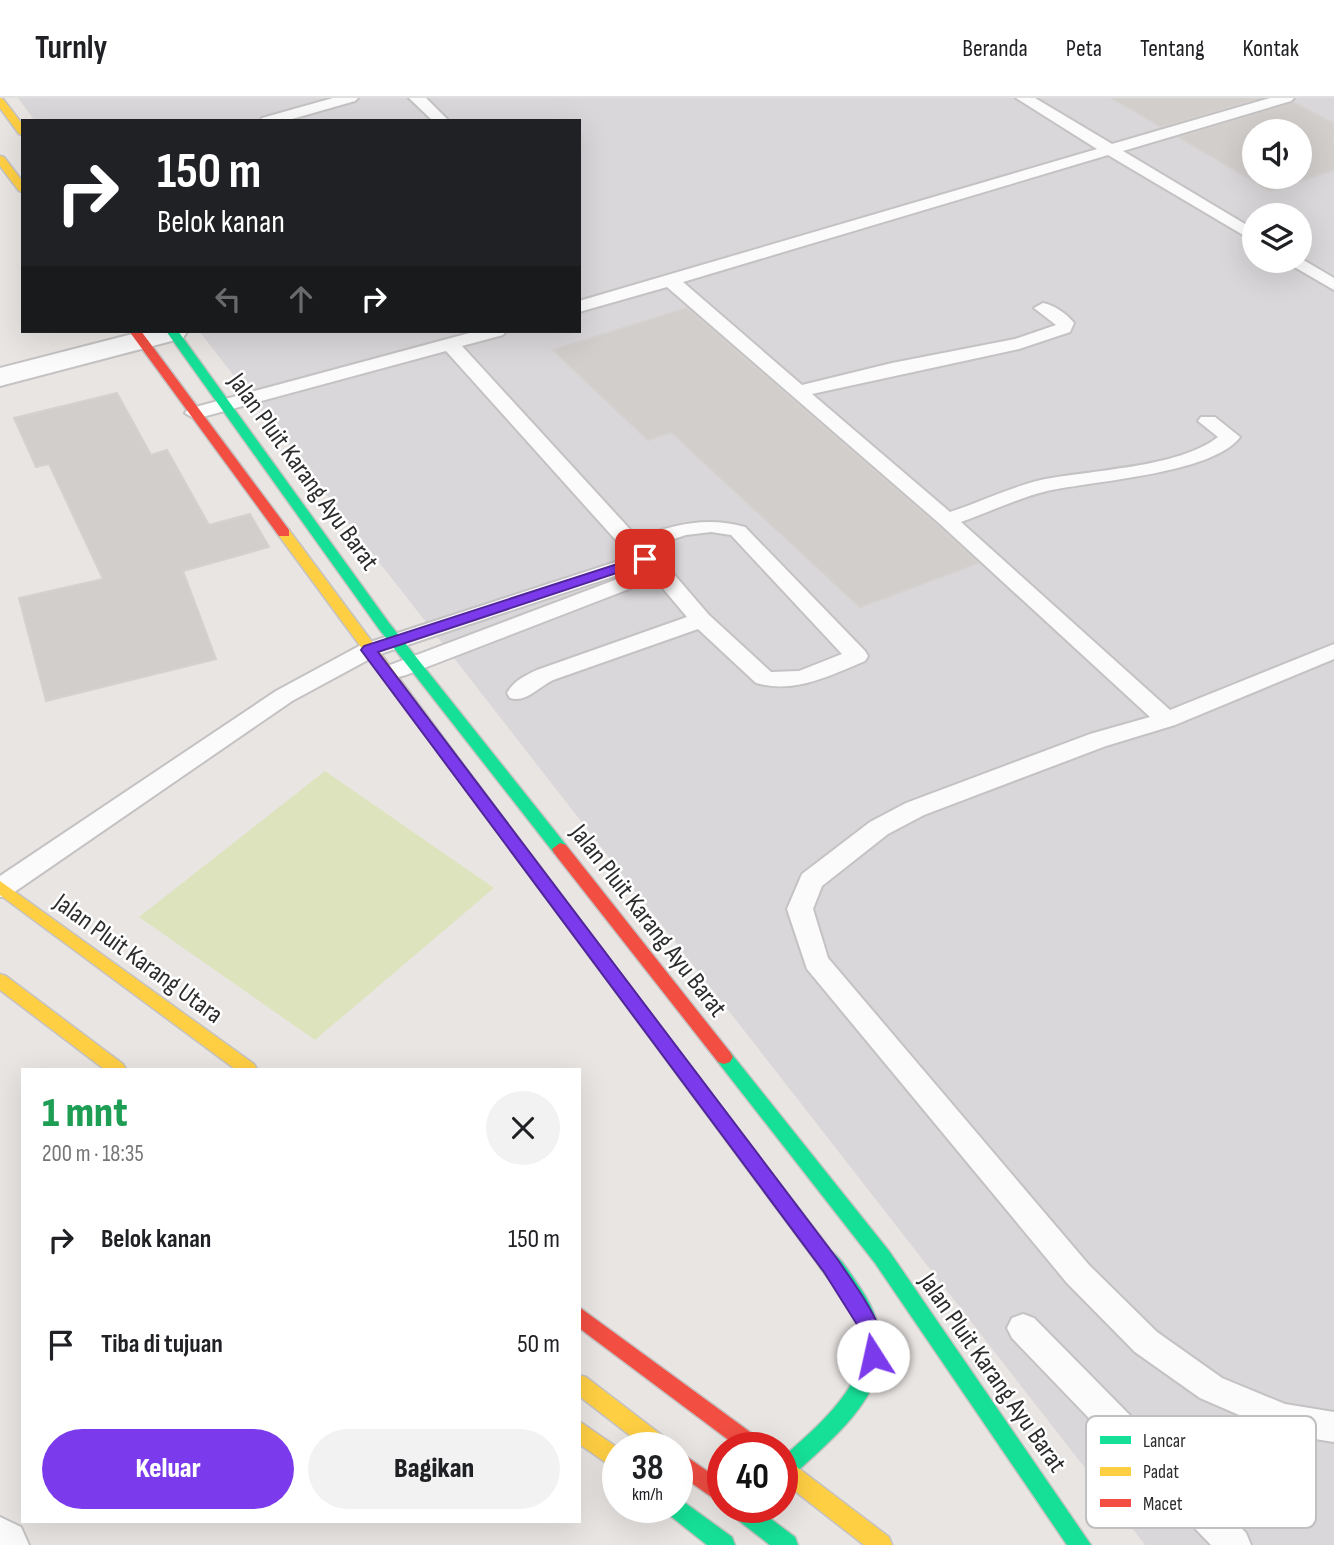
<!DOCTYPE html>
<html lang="id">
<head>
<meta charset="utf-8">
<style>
  body { margin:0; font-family:"Sofia Sans Condensed",sans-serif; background:#f2f2f2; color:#202124; height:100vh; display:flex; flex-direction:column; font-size:26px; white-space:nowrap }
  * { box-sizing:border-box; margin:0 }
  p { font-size:23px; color:#757577 }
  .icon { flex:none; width:38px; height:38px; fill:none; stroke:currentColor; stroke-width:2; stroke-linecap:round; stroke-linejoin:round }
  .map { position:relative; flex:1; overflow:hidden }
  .panel { position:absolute; left:21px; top:970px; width:560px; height:455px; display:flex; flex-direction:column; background:#fff; border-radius:0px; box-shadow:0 7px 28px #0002 }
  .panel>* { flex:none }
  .banner { position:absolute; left:21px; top:21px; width:560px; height:214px; border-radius:0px; box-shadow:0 7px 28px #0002; background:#202124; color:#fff; overflow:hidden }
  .tools { position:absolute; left:1242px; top:21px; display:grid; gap:14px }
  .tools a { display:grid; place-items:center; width:70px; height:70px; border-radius:50%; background:#fff; box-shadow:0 7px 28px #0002; font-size:35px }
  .speed { position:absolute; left:602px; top:1334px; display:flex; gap:14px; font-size:35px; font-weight:700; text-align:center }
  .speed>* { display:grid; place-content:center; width:91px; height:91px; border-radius:50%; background:#fff; box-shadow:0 7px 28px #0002; line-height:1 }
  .speed small { font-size:18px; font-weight:400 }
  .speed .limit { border:10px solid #d22; background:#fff; color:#111 }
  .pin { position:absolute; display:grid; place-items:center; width:60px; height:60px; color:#fff; margin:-30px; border-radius:14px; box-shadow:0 4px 10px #0006 }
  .me { position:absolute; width:77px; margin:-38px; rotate:350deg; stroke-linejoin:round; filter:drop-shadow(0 0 5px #0008) }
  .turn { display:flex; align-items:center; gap:24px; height:147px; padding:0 21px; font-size:32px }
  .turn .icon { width:91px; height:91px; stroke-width:2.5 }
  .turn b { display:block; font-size:49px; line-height:60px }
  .lanes { display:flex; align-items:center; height:66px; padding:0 21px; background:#0003; justify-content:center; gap:35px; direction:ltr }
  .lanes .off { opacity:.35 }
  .round { display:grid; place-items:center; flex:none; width:74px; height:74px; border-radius:37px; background:#f2f2f2 }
  .overview { display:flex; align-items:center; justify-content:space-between; height:119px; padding:0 21px }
  h1 { font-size:42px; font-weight:800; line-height:52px; color:#1e9e55 }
  .action { display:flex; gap:14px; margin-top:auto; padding:14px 21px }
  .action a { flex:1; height:80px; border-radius:42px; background:#7c3aed; color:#fff; font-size:28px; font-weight:800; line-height:80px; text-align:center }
  .action a+a { background:#f2f2f2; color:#202124 }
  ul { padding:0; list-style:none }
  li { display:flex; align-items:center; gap:21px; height:105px; padding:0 21px }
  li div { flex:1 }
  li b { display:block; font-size:26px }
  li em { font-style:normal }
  header { display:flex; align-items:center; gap:42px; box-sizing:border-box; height:98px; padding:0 35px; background:#fff; border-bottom:2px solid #e0e0e0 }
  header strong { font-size:33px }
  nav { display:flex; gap:38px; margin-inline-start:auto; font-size:24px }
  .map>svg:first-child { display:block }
  .industrial { fill:#d9d7d9; fill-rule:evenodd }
  .pitch { fill:#dde4bd }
  .building { fill:#d1cecc; stroke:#d4d1cf; stroke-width:2; fill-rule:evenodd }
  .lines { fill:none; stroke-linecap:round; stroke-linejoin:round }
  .lane-casing { stroke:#c4c2c3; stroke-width:4 }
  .street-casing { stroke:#c4c2c3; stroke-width:4 }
  .fast-casing { stroke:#c4c2c3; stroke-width:3 }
  .slow-casing { stroke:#c4c2c3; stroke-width:3 }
  .jam-casing { stroke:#c4c2c3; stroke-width:3 }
  .lane { fill:#fcfbfb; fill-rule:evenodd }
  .street { fill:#fcfbfb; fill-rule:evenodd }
  .fast { fill:#16e098; fill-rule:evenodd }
  .slow { fill:#ffcf43; fill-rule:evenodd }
  .jam { fill:#f24e42; fill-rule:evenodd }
  .route { fill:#7c3aed; stroke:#51269a; stroke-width:2 }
  .labels { text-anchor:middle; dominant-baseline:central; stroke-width:5; stroke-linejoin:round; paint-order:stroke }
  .street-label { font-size:26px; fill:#2c2c2c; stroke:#fff }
  .key { fill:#fff; stroke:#c0c0c0; stroke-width:2 }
  .key-label { font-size:19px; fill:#2c2c2c }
</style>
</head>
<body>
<header>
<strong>Turnly</strong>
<nav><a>Beranda</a><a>Peta</a><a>Tentang</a><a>Kontak</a></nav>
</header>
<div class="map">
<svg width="1334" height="1447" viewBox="0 0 1334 1447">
  <rect width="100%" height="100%" fill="#e9e5e3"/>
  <!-- industrial -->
  <path class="industrial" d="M 18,0 L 1334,0 L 1334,1447 L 1145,1447 L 199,233 L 579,233 L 579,23 L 35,23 ZM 1255,33 L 1300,33 L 1300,79 L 1255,79 ZM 1255,117 L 1300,117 L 1300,163 L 1255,163 Z"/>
  <!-- pitch -->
  <path class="pitch" d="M 325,673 L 494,790 L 315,942 L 139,819 Z"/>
  <!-- building -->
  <path class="building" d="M 1112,0 L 1261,0 L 1161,29 Z
    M 1293,4 L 1334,26 L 1334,72 L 1270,93 L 1179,39 ZM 1255,33 L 1300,33 L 1300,79 L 1255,79 Z
    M 687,210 L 938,428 L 978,465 L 860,509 L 671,334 L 648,342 L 553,252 Z
    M 117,295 L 151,357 L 167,352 L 209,427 L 250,416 L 269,449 L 183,473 L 216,561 L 46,603 L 19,500 L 103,481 L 49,366 L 36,369 L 14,320 Z"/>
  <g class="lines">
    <defs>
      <path id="lane" d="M 333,0 L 358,0 L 355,3 L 285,23 L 260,23 L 262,20 Z
        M 409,0 L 426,0 L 449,23 L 433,23 Z
        M 1016,0 L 1035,0 L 1112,46 L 1270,0 L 1294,0 L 1291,3 L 1123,53 L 1255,132 L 1255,144 L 1108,57 L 683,184 L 802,287 L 892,265 L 1015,241 L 1056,227 L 1034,210 L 1043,205 C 1054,207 1067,216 1074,225 L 1070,234 L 1019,251 L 812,296 L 950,414 C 980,404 1011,389 1041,382 C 1089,372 1179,370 1218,339 L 1198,323 L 1201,319 L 1215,319 L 1240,339 C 1213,376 1091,383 1047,393 C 1018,400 989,414 961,424 L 1170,612 L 1334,546 L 1334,561 L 1175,627 L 1106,648 L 924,717 L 888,736 L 822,788 L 813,811 L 828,860 L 1089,1167 L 1157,1234 L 1222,1280 L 1285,1306 L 1334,1314 L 1334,1344 L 1283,1336 L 1200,1300 L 1135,1254 L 1067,1185 L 807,871 L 787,811 L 802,776 L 870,724 L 906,705 L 1090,636 L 1150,619 L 940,426 L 667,189 L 579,214 L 579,203 L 1097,51 Z
        M 1300,160 L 1334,180 L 1334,192 L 1284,163 L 1300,163 Z
        M 477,233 L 506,233 L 503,237 L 462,248 L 637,439 C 675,427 706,418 745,429 L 865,553 L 868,558 L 865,563 C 829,578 795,596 756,585 L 698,531 L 553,582 C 537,590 526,605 510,600 L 507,595 C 514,583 524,578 537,572 L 687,519 L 655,481 L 406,577 L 398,579 L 390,577 L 387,572 L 390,567 L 644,471 L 642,469 L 377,557 L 292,603 L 10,797 L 0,799 L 0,778 L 276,593 L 361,547 L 631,459 L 446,253 L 195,321 L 185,315 L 188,311 ZM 711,434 L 731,437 L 842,556 L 799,573 L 771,574 L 709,517 L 666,467 L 646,450 L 686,437 Z
        M 1023,1216 L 1034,1220 L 1246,1435 L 1251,1447 L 1211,1447 L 1012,1240 L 1007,1230 L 1012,1220 Z"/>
      <path id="street" d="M 144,233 L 187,234 L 183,240 L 0,288 L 0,270 Z
        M 0,1419 L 21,1429 L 29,1447 L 0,1447 Z"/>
      <path id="fast" d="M 166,233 L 178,233 L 389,525 L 566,747 L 568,751 L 566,755 L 554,755 L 379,531 Z
        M 472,684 L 477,685 L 691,969 L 694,974 L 691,979 L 685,981 L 679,979 L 467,693 L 464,689 L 467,685 Z
        M 724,952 L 730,954 L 889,1153 L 1091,1447 L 1067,1447 L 875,1165 L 718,964 L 715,959 L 718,954 Z
        M 822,1148 C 838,1153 851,1177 861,1191 C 916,1274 849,1326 791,1379 L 784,1382 L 782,1360 C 822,1324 887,1273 853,1213 C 841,1193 822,1177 812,1156 L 815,1150 Z
        M 677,1399 L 732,1439 L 735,1447 L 707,1447 L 668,1416 L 665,1409 L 677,1409 Z
        M 727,1409 L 755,1409 L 795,1439 L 798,1447 L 770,1447 L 730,1416 Z"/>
      <path id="slow" d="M 0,0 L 3,1 L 23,27 L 23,37 L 19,36 L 0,10 Z
        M 0,58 L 4,59 L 23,84 L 23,94 L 19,93 L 0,68 Z
        M 284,431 L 289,432 L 477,685 L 480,689 L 477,693 L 467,693 L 277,435 Z
        M 0,783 L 254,966 L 257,971 L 235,971 L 0,797 Z
        M 0,876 L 6,878 L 123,966 L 126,971 L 104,971 L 0,892 Z
        M 579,1277 L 586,1279 L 668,1342 L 671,1349 L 645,1349 L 579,1298 Z
        M 579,1323 L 618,1350 L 618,1373 L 579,1346 Z
        M 782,1360 L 789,1363 L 889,1439 L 892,1447 L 864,1447 L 782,1383 Z"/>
      <path id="jam" d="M 129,233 L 141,233 L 289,432 L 289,438 L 279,438 Z
        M 560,745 L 566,747 L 730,954 L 733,959 L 730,964 L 724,966 L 718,964 L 554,755 L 552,751 Z
        M 685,967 L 691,969 L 829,1150 L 832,1156 L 829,1162 L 822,1164 L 815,1162 L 679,979 L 676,974 L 679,969 Z
        M 579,1209 L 761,1342 L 764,1349 L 738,1349 L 579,1230 Z
        M 677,1352 L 723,1384 L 723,1407 L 677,1375 Z"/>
    </defs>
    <!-- lane casing -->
    <use href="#lane" class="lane-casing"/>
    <!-- street casing -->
    <use href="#street" class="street-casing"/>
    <!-- fast casing -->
    <use href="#fast" class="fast-casing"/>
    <!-- slow casing -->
    <use href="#slow" class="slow-casing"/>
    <!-- jam casing -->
    <use href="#jam" class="jam-casing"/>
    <!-- lane -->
    <use href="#lane" class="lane"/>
    <!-- street -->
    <use href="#street" class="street"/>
    <!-- fast -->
    <use href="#fast" class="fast"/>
    <!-- slow -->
    <use href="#slow" class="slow"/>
    <!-- jam -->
    <use href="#jam" class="jam"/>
  </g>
  <!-- route -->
  <path class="route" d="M 645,457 L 652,461 L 650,464 L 378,554 L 838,1162 C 854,1187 894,1234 880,1265 L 873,1267 L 865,1265 L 858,1228 L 824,1174 L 361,552 L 364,548 Z"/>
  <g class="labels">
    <!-- street labels -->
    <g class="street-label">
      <text transform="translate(303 374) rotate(54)">Jalan Pluit Karang Ayu Barat</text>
      <text transform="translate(648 823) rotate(52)">Jalan Pluit Karang Ayu Barat</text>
      <text transform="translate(138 861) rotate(36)">Jalan Pluit Karang Utara</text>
      <text transform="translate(992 1275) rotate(55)">Jalan Pluit Karang Ayu Barat</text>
    </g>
  </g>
  <!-- legend -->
  <rect x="1086" y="1318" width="230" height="112" rx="10" class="key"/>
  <rect x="1100" y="1338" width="31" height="8" fill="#16e098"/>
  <rect x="1100" y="1369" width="31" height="9" fill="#ffcf43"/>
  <rect x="1100" y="1401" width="31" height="8" fill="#f24e42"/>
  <g class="key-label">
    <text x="1143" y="1349">Lancar</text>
    <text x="1143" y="1380">Padat</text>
    <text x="1143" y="1412">Macet</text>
  </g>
</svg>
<div class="tools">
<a><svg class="icon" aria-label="sound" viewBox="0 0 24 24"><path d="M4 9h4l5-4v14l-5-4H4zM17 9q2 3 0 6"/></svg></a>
<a><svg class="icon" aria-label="layers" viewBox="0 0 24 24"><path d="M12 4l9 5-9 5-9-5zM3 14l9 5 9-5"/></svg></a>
</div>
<div class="speed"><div>38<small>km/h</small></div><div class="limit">40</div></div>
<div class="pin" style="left:645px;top:461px;background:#d93025"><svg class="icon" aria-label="arrive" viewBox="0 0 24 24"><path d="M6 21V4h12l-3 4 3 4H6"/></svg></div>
<svg class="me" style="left:873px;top:1258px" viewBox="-20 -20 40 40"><circle r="19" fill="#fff"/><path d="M0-13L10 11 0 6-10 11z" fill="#7c3aed"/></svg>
<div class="banner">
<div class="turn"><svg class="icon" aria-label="right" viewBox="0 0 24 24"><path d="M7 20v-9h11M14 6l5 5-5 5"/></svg><div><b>150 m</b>Belok kanan</div></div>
<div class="lanes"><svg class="icon off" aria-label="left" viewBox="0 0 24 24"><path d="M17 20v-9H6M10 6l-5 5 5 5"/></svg><svg class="icon off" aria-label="ahead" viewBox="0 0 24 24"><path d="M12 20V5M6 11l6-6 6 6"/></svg><svg class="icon" aria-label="right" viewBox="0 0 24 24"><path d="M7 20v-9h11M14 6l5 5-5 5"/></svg></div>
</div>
<section class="panel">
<div class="overview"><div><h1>1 mnt</h1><p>200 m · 18:35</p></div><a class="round"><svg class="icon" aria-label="close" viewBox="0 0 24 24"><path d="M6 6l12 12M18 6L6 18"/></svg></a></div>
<ul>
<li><svg class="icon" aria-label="right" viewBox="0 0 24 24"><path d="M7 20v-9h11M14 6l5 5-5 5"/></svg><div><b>Belok kanan</b></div><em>150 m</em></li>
<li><svg class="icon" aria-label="arrive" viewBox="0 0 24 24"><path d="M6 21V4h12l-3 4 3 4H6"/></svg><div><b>Tiba di tujuan</b></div><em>50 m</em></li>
</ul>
<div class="action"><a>Keluar</a><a>Bagikan</a></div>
</section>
</div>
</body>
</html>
